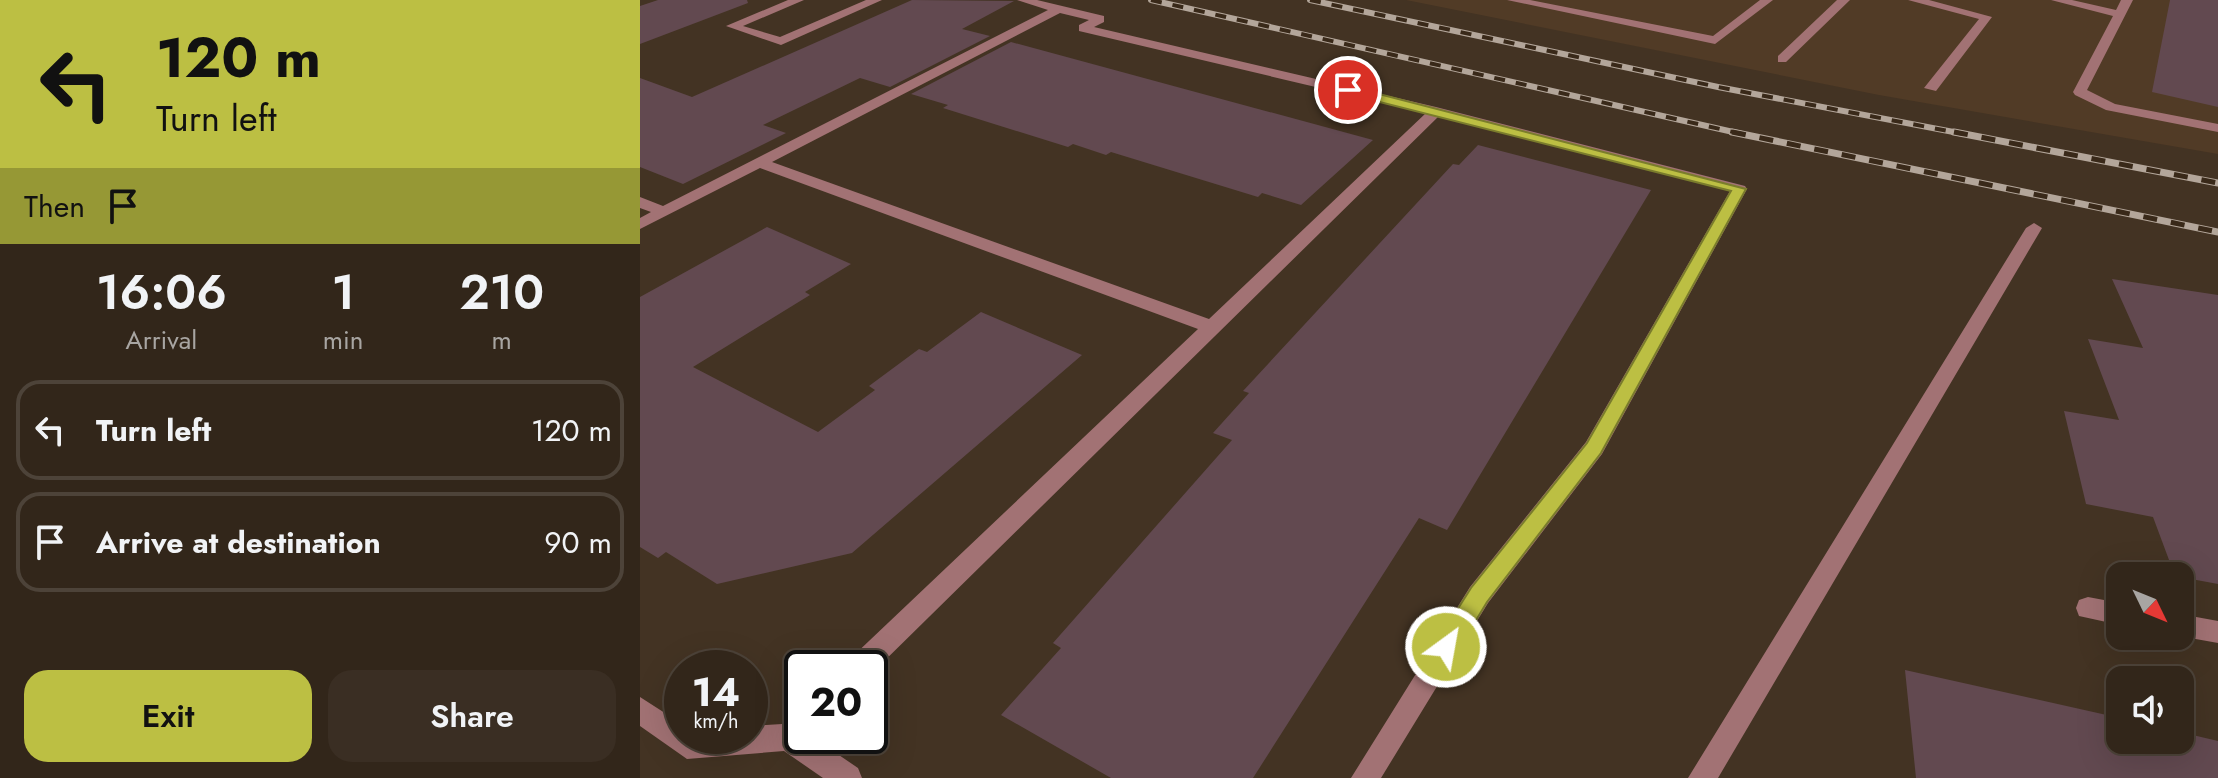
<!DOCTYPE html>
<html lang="en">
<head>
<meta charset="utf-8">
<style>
  body { margin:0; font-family:Jost,sans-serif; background:#3a2e23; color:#f1f3f6; height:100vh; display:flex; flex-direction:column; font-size:30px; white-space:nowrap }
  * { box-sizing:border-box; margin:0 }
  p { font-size:26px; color:#a8a5a2 }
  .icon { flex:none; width:44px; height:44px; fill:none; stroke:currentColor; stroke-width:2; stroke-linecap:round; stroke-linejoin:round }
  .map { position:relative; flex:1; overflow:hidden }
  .panel { display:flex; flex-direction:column; background:#32261a; width:640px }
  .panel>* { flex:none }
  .guide { background:#bcbf43; color:#111; overflow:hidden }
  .needle { width:52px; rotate:133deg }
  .controls { position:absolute; left:1466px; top:562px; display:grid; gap:16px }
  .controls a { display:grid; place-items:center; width:88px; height:88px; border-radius:16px; background:#32261a; box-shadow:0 8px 32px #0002,0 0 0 2px #4d4339; font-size:40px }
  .speed { position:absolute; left:24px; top:650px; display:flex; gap:16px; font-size:40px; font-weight:700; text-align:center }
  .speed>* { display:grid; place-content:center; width:104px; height:104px; border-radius:50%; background:#32261a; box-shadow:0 8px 32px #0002,0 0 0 2px #4d4339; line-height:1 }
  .speed small { font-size:20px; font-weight:400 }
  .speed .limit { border:4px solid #111; border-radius:12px; background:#fff; color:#111 }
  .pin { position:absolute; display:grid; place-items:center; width:68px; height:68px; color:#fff; margin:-34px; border:4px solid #fff; border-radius:50%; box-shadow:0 2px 8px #0007 }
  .me { position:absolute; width:88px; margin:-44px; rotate:32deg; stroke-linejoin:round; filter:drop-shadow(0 0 6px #0008) }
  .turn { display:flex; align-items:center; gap:28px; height:168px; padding:0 24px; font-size:36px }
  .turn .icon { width:104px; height:104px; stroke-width:2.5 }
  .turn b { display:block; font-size:56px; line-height:68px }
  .then { display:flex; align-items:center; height:76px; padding:0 24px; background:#0003; gap:16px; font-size:30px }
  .eta { display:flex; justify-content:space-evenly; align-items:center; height:136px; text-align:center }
  .eta b { font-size:48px; font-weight:600; line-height:56px }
  .button { display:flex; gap:16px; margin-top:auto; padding:16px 24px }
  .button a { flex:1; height:92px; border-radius:24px; background:#bcbf43; color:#111; font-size:32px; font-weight:600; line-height:92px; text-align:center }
  .button a+a { background:#3a2e23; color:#f1f3f6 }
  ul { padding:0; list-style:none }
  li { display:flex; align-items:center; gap:24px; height:100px; margin:0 16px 12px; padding:0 8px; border:4px solid #4d4339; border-radius:24px }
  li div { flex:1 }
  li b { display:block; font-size:30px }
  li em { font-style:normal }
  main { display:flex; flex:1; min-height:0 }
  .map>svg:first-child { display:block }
  .built { fill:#513b26 }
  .building { fill:#624950 }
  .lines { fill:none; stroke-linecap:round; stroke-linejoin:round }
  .minor { fill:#a27274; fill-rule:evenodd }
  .rail-far1-casing { stroke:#b3a69a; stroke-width:6 }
  .rail-casing { stroke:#b3a69a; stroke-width:7 }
  .rail-far1 { stroke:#392919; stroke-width:4; stroke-dasharray:11; stroke-linecap:butt }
  .rail { stroke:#392919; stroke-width:5; stroke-dasharray:14; stroke-linecap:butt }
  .route { fill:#bcbf43; stroke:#7a7c2c; stroke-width:2 }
</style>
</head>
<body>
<main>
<section class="panel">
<div class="guide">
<div class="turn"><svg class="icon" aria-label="left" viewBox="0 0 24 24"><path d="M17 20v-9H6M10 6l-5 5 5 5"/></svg><div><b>120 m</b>Turn left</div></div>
<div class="then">Then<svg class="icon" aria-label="arrive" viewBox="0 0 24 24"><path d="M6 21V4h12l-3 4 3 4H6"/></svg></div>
</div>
<div class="eta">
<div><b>16:06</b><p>Arrival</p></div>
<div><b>1</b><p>min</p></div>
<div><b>210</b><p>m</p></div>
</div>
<ul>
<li><svg class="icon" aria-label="left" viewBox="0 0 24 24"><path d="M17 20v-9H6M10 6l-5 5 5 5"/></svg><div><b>Turn left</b></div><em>120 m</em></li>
<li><svg class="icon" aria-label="arrive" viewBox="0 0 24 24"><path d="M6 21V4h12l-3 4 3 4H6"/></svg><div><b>Arrive at destination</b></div><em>90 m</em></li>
</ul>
<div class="button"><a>Exit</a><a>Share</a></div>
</section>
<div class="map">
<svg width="1578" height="778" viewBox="0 0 1578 778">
  <rect width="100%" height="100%" fill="#433323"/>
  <!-- built -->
  <path class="built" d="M 766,0 L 1578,0 L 1578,154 L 1239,95 Z"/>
  <!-- building -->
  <path class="building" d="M 18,0 L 107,0 L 108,3 L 0,44 L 0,6 Z
    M 272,0 L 374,1 L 322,29 L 350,36 L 250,87 L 220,78 L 123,125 L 146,133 L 43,184 L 0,167 L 0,78 L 52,97 Z
    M 1530,0 L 1578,0 L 1578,107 L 1512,92 Z
    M 371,42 L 733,140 L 661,205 L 622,193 L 618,197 L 471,152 L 466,155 L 433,144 L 428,147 L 303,108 L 308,105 L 271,94 Z
    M 838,145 L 1011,190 L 807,530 L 779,518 L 613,778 L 471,778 L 361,715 L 421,648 L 413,643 L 592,440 L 573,433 L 609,393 L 603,391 L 813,164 L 819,165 Z
    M 127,227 L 211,264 L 165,292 L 170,295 L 53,367 L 178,432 L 235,390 L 229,386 L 279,349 L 287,352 L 341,312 L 442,355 L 212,553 L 77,584 L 26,552 L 18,558 L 0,547 L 0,297 Z
    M 1472,279 L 1578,295 L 1578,584 L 1535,576 L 1513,517 L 1446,504 L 1424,411 L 1479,420 L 1448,339 L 1503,348 Z
    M 1265,670 L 1480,718 L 1480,740 L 1540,740 L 1540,732 L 1578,741 L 1578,778 L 1276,778 Z"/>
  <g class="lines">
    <!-- minor -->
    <path class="minor" d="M 148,0 L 164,0 L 103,26 L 140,37 L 226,0 L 242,0 L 141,45 L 86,26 Z
      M 377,0 L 397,0 L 464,16 L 464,22 L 454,27 L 796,107 L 1105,186 L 1107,189 L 962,454 L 848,603 L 741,778 L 711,778 L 830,587 L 946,442 L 1090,191 L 799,116 L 230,675 L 230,668 L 206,668 L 210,659 L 558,329 L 120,168 L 0,229 L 0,218 L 11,212 L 0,208 L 0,197 L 23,206 L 408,10 ZM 420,13 L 449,20 L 439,25 L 439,31 L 786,113 L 569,319 L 132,162 Z
      M 867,0 L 890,0 L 1073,36 L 1120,0 L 1133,0 L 1075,44 Z
      M 1197,0 L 1210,0 L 1146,62 L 1138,62 L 1138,56 Z
      M 1268,0 L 1289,0 L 1352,17 L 1296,91 L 1284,88 L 1339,19 Z
      M 1411,0 L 1432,0 L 1476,10 L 1481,0 L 1493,0 L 1447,90 L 1475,104 L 1578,124 L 1578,132 L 1466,110 L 1435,95 L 1433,92 L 1473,16 Z
      M 1394,223 L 1402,228 L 1078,778 L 1048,778 L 1386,228 Z
      M 1448,597 L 1480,603 L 1480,625 L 1439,616 L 1436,608 L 1439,600 Z
      M 1540,614 L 1578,621 L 1578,643 L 1539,636 Z
      M 0,697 L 42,724 L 42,736 L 110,736 L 110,726 L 142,724 L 162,710 L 162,736 L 171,736 L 218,768 L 222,778 L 183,778 L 144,751 L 47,759 L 0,726 Z"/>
    <defs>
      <path id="rail-far1" d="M 511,0 L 1102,134
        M 670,0 L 1078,87 L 1324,134"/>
      <path id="rail" d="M 1092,132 L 1578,232
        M 1314,132 L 1578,183"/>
    </defs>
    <!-- rail-far1 casing -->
    <use href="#rail-far1" class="rail-far1-casing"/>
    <!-- rail casing -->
    <use href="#rail" class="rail-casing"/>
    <!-- rail-far1 -->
    <use href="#rail-far1" class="rail-far1"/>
    <!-- rail -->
    <use href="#rail" class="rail"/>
  </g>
  <!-- route -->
  <path class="route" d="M 708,86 L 1106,189 L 961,453 L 847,602 L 815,655 L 806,658 L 798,655 L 795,647 L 798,640 L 831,588 L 947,443 L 1091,191 L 704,93 L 704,87 Z"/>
</svg>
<div class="controls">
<a><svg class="needle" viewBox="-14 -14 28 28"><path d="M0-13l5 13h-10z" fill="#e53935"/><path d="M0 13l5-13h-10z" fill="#a8a5a2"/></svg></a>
<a><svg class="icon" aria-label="sound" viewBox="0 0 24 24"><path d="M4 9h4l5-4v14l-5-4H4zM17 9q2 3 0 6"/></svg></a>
</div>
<div class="speed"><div>14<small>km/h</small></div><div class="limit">20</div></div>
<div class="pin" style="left:708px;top:90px;background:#d93025"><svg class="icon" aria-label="arrive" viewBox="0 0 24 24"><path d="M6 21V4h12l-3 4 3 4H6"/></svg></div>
<svg class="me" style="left:806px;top:647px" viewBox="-20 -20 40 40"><circle r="17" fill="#bcbf43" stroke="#fff" stroke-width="3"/><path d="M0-11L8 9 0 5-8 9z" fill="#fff"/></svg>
</div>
</main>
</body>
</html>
